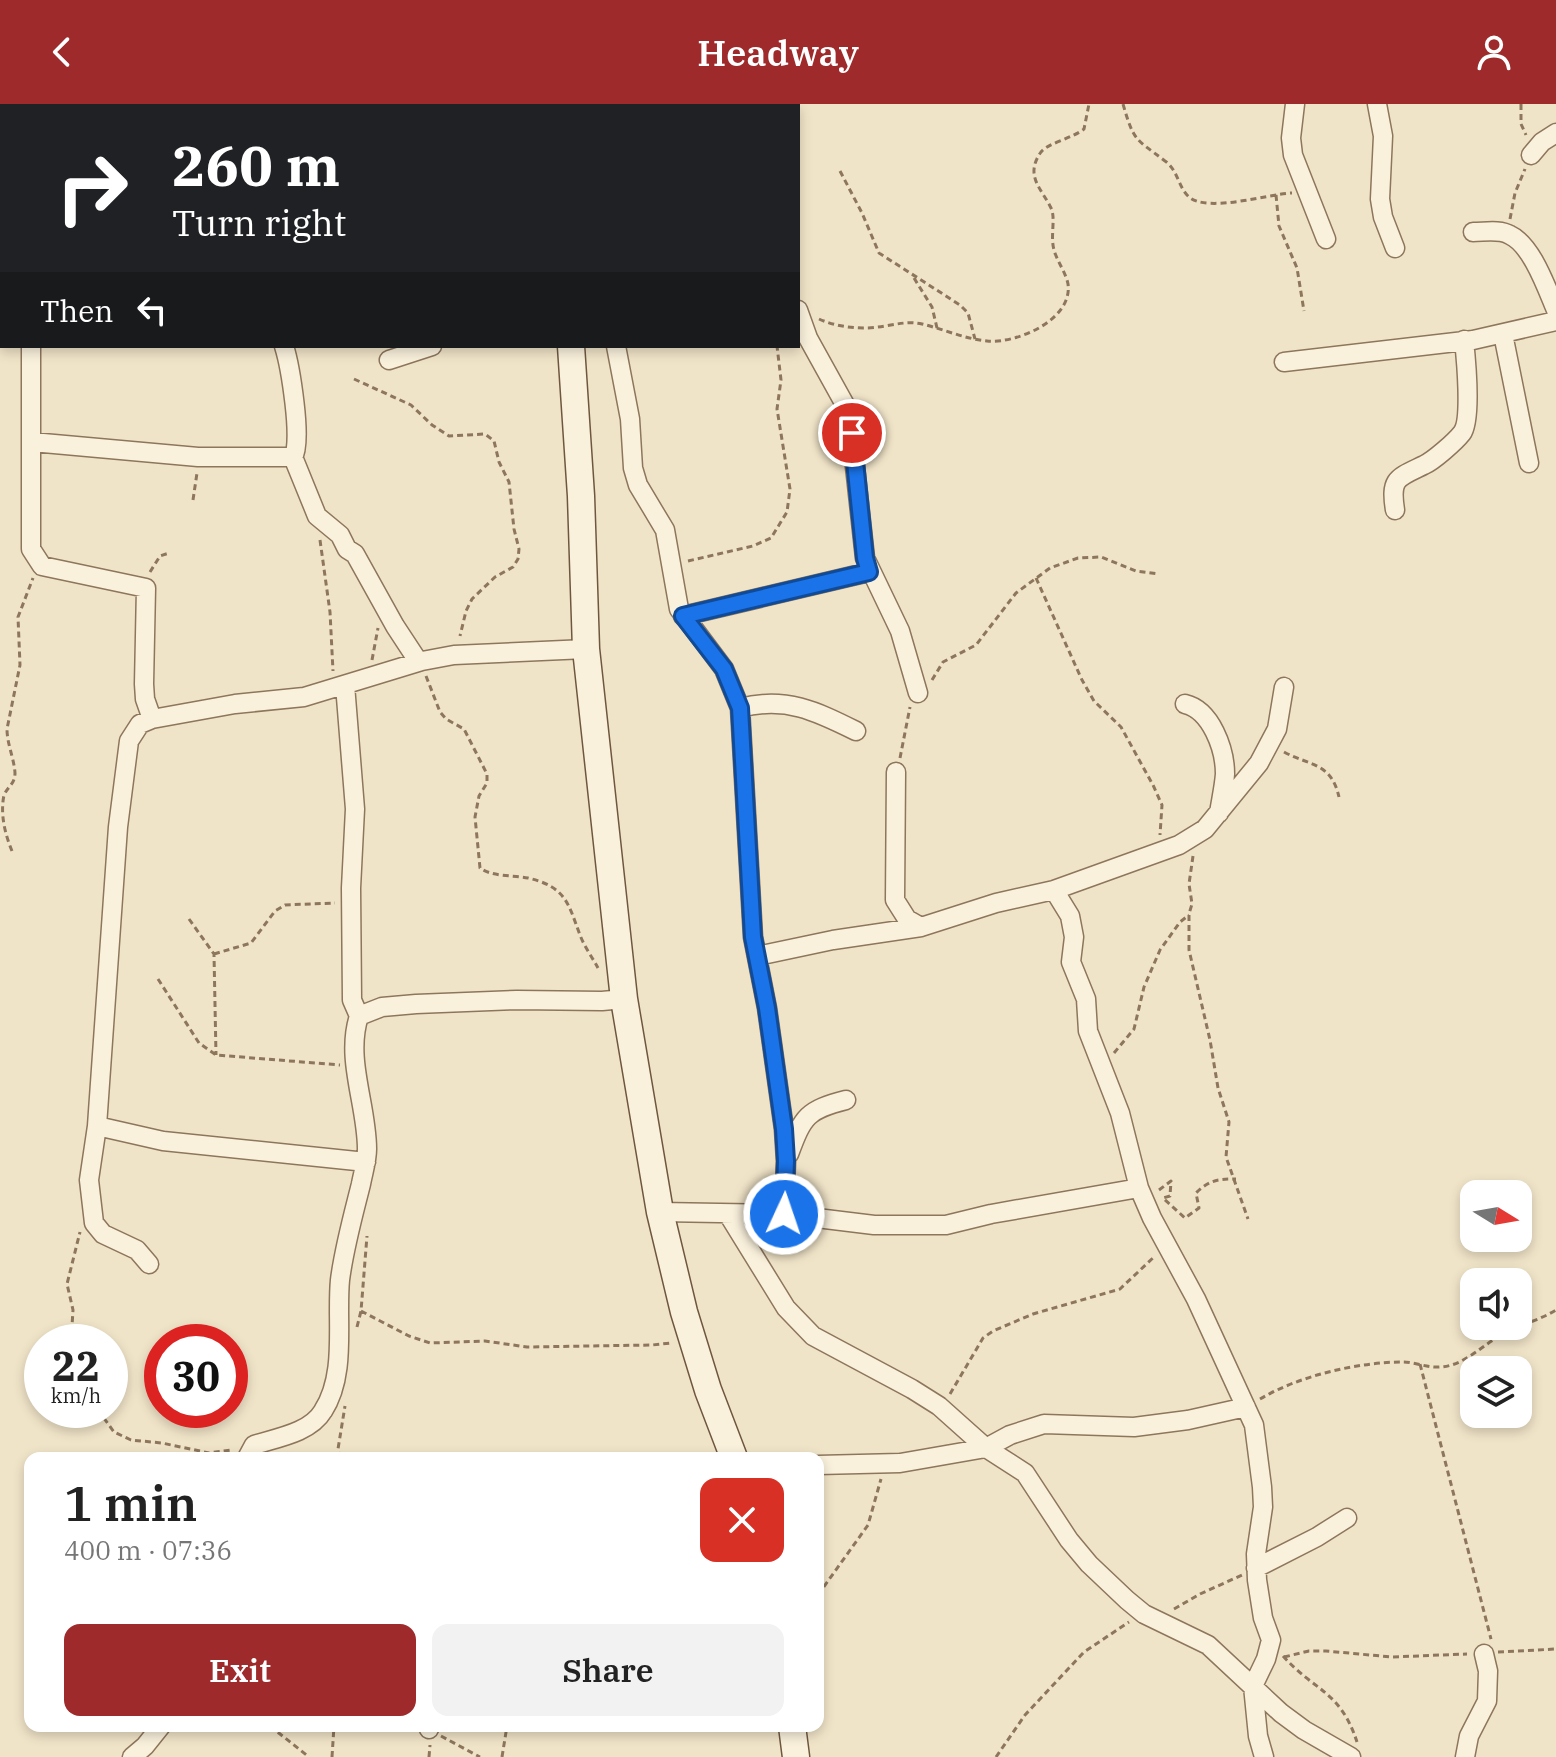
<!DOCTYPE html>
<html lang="en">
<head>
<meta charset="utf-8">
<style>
  body { margin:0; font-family:"IBM Plex Serif",serif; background:#f2f2f2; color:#222; height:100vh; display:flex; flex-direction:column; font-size:30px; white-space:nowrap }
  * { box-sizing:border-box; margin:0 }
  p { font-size:26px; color:#767676 }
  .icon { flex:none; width:44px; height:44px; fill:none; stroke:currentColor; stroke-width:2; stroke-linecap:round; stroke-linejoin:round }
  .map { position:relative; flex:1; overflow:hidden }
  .panel { position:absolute; left:24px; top:1348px; width:800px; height:280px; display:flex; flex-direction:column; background:#fff; border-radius:16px; box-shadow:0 4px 12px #0003 }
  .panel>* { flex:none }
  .top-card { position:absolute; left:0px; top:0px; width:800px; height:244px; box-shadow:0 4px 12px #0003; background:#202124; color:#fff; overflow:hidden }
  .needle { width:52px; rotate:101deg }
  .buttons { position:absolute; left:1460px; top:1076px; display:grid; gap:16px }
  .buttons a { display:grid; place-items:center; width:72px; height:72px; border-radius:16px; background:#fff; box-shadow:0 4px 12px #0003; font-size:40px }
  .speed { position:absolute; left:24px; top:1220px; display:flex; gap:16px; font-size:40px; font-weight:700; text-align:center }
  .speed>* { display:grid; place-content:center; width:104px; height:104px; border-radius:50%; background:#fff; box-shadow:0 4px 12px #0003; line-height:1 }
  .speed small { font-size:20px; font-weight:400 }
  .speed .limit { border:12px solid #d22; background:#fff; color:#111 }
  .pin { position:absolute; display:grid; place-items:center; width:68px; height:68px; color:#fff; margin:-34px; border:4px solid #fff; border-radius:50%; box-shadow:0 2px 8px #0007 }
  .me { position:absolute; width:88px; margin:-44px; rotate:3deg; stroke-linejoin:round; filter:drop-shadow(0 0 6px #0008) }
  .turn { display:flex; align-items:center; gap:28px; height:168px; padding:0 40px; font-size:36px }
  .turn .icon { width:104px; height:104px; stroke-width:2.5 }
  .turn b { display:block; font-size:56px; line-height:68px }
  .then { display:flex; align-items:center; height:76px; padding:0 40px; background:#0003; gap:16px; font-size:30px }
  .round { display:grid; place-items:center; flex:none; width:84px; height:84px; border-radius:16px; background:#f2f2f2 }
  .headline { display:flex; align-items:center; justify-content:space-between; height:136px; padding:0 40px }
  h1 { font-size:48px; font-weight:600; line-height:60px }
  .button { display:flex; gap:16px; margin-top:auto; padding:16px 40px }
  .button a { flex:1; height:92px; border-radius:16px; background:#9e2a2b; color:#fff; font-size:32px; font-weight:600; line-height:92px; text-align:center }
  .button a+a { background:#f2f2f2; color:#222 }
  header { display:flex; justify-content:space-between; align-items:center; height:104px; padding:0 40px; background:#9e2a2b; color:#fff; font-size:36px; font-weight:600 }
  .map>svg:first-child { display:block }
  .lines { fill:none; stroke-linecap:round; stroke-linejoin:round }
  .street-casing { stroke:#8d765c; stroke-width:21 }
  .secondary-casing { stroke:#6f573f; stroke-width:29 }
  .path { stroke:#8d765c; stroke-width:3; stroke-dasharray:6 4; stroke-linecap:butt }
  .street { stroke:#faf1dc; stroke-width:18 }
  .secondary { stroke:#faf1dc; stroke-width:26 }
  .route-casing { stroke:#114b97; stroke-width:20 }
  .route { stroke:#1a73e8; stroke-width:14 }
</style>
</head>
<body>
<header><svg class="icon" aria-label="back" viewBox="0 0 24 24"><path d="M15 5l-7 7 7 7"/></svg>Headway<svg class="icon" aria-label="person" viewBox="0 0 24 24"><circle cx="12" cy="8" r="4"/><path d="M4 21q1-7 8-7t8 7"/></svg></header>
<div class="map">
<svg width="1556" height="1653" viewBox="0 0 1556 1653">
  <rect width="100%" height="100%" fill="#f0e4c8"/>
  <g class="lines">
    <defs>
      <path id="street" d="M 1295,0 L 1291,34 L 1293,51 L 1326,135
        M 1377,0 L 1383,32 L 1380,95 L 1383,113 L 1395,144
        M 257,2 L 258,0
        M 469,2 L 472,0
        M 1531,51 L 1542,38 L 1556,29
        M 1473,128 C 1485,128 1500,125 1510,131 C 1532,141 1547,185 1556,206
        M 798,206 L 808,234 L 849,308 L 865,454 L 900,527 L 918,589
        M 1503,230 L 1529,359
        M 31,242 L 31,445 L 42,462 L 146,484 L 144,580 L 145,595 L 152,615
        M 616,242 L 630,315 L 633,364 L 638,381 L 665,426 L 679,505 L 724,565 L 740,604 L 753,833 L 767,904 L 784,1025 L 786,1057 L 784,1110
        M 389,256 L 432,242
        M 1284,258 L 1473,236 L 1556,217
        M 32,338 L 198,353 L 293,353 C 303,338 290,261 284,242
        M 293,353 L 317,412 L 340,431 L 347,445 L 355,450 L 395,522 L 418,557
        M 1395,406 C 1390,374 1397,374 1424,361 C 1433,357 1455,338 1462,329 C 1472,316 1466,255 1464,236
        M 683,512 L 869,468
        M 345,581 L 355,705 L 351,784 L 352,896 L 359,912
        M 1185,600 C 1211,606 1225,645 1225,670 C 1224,683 1221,696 1219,709
        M 740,604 C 785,592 816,607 856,627
        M 896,668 L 895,796 L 907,815 L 921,823
        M 1054,786 L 1070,812 L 1074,833 L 1071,858 L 1086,895 L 1088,927 L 1120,1009 L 1139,1084 L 1152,1114 L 1196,1195 L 1254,1321 L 1262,1383 L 1263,1403 L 1256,1450 L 1257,1476 L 1263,1514 L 1271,1536 L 1266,1555 L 1253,1582 L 1258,1632 L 1264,1653
        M 757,852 L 833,836 L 921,823 L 996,799 L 1054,786 L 1179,741 L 1205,725 L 1259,659 L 1277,625 L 1284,583
        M 97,1022 L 89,1076 L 94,1119 L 103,1130 L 137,1146 L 149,1160
        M 789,1050 C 803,1012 807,1006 846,996
        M 366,1058 L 163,1037 L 97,1022 L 118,723 L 129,637 L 140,620 L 152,615 L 235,600 L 304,593 L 422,557 L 454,551 L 586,545
        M 660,1108 L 784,1110 L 874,1121 L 946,1121 L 991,1110 L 1139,1084
        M 728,1110 L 786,1204 L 813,1232 L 912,1285 L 939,1302 L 986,1344 L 1025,1369 L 1069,1436 L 1089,1460 L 1127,1496 L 1144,1510 L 1208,1541 L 1281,1609 L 1304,1626 L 1351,1653
        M 247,1354 L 254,1341 C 276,1334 310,1329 323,1307 C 347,1270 336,1217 340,1176 C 344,1144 353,1112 361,1080 C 363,1069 367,1057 367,1045 C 367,1001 345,955 359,912 L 382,903 L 416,900 L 517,896 L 602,897 L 624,895
        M 818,1361 L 900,1359 L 986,1344 L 1010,1331 L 1044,1320 L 1134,1323 L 1188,1316 L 1246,1303
        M 1256,1464 L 1317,1433 L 1347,1414
        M 429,1625 L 430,1622
        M 132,1653 L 145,1642 L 161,1622
        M 1465,1653 L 1469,1632 L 1487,1597 L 1488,1567 L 1484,1550"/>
      <path id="secondary" d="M 555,0 L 555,2
        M 571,242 L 581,392 L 586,545 L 624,895 L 660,1108 L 684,1208 L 708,1286 L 734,1354
        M 792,1622 L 796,1653"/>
    </defs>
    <!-- street casing -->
    <use href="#street" class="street-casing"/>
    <!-- secondary casing -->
    <use href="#secondary" class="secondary-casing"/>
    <!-- path -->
    <path class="path" d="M 1123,0 C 1134,38 1135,34 1165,57 C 1178,66 1178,83 1189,93 C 1208,109 1268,90 1292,89
      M 1521,0 L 1521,20 L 1526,31
      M 0,34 L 2,42
      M 840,67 L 862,109 L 879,149 L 960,201 L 968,209 L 975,235
      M 1276,91 L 1279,122 L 1297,164 L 1304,207
      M 1510,115 L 1515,89 L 1525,65
      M 914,174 L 932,203 L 937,224
      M 819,215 C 839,224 864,226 885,222 C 898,220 909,217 922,220 C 943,225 965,235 987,237 C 1016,240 1073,216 1068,180 C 1066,169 1057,157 1054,146 C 1050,132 1056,114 1051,104 C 1042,85 1024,72 1041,48 C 1048,39 1073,34 1084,25 L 1089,0
      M 354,275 L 411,301 L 432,321 L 449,332 L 485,330 L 494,337 L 499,358 L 509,378 L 514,425 L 519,445 L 518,455 L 513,463 L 495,473 L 472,495 L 466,507 L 460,532
      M 193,396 L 197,369
      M 320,436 L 330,508 L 333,567
      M 688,457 L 753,442 L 771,434 L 787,408 L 790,385 L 777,305 L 781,276 L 777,242
      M 150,468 L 160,452 L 169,449
      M 1036,474 L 1082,576 L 1094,597 L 1121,623 L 1153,681 L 1162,701 L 1160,731
      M 372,556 L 378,524
      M 426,572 L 440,608 L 446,615 L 464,625 L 487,670 L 487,679 L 479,692 L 475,713 L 480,764 C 492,773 513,771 528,774 C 566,783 568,799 580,831 C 584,842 592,853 598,864
      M 932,576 L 943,558 L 976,541 L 1016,489 L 1050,464 L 1078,454 L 1101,453 L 1136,467 L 1159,470
      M 1284,648 C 1310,662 1331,658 1339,693
      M 900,654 L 910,603
      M 12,747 C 5,730 0,710 4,691 C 8,682 15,680 15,669 C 14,654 7,640 7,625 L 20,561 L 18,513 L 33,474
      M 1193,752 L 1189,780 L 1192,800 L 1189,810 L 1189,846 L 1210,936 L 1218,984 L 1229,1018 L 1226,1053 L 1248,1115
      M 189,815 L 214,850 L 216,951
      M 214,850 L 251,839 L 275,807 L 285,801 L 335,799
      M 158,875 L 199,939 L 216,951 L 340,961
      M 1114,949 L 1134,925 L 1144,883 L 1160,846 L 1180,818 L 1189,811
      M 1159,1086 L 1171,1077 L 1170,1092 L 1163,1094 L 1185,1114 L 1199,1104 L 1196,1089 C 1209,1076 1218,1075 1236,1075
      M 361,1207 L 409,1232 L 430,1239 L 485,1237 L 527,1243 L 652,1241 L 671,1239
      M 357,1223 L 361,1207 L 367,1132
      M 71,1238 L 73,1206 L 67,1180 L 80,1128
      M 1420,1260 L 1491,1535
      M 950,1290 L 983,1234 L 993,1227 L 1033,1210 L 1120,1185 L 1155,1152
      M 1260,1295 C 1299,1272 1357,1258 1403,1258 C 1415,1258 1427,1264 1440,1263 C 1465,1262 1484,1239 1505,1229 C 1522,1220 1540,1216 1556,1206
      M 98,1306 L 114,1328 L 131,1336 L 162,1339 L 209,1349 L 231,1346
      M 281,1352 L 292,1354
      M 340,1354 L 338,1345 L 345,1302
      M 818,1491 L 868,1421 L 881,1375
      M 1174,1505 L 1200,1490 L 1242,1471
      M 1498,1548 L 1556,1545
      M 1283,1552 C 1315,1588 1340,1586 1357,1638
      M 1284,1553 L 1309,1547 L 1326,1547 L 1392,1553 L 1467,1550
      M 270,1622 L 309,1653
      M 441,1632 L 480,1653
      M 332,1653 L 334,1622
      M 429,1653 L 430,1641
      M 502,1653 L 507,1622
      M 996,1653 L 1025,1611 L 1084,1548 L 1129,1518"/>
    <!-- street -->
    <use href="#street" class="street"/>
    <!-- secondary -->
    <use href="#secondary" class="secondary"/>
  </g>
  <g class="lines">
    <defs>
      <path id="route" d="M 784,1110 L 786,1057 L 784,1025 L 767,904 L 753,833 L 740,604 L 724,565 L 683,512 L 869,468 L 865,454 L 852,329"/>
    </defs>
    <!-- route casing -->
    <use href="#route" class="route-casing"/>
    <!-- route -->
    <use href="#route" class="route"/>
  </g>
</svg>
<div class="buttons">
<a><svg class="needle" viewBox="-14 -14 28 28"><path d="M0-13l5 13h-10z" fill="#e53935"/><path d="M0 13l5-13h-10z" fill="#767676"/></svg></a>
<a><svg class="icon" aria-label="sound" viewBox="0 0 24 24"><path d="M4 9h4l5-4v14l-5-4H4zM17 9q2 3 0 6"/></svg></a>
<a><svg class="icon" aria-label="layers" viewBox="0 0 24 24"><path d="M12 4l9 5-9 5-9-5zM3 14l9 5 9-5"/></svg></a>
</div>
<div class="speed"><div>22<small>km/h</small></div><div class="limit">30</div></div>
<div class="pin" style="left:852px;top:329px;background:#d93025"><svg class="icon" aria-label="arrive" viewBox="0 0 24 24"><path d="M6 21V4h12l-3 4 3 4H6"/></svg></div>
<svg class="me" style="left:784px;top:1110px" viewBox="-20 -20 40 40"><circle r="17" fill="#1a73e8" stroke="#fff" stroke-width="3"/><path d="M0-11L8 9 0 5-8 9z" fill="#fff"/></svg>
<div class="top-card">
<div class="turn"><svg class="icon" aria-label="right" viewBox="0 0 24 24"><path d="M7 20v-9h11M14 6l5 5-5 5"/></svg><div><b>260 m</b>Turn right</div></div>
<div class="then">Then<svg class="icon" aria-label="left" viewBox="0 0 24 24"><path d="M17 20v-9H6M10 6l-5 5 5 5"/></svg></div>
</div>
<section class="panel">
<div class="headline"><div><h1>1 min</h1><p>400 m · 07:36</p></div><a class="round" style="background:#d93025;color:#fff"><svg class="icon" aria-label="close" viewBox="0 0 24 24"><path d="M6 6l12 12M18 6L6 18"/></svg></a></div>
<div class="button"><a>Exit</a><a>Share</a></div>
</section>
</div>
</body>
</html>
